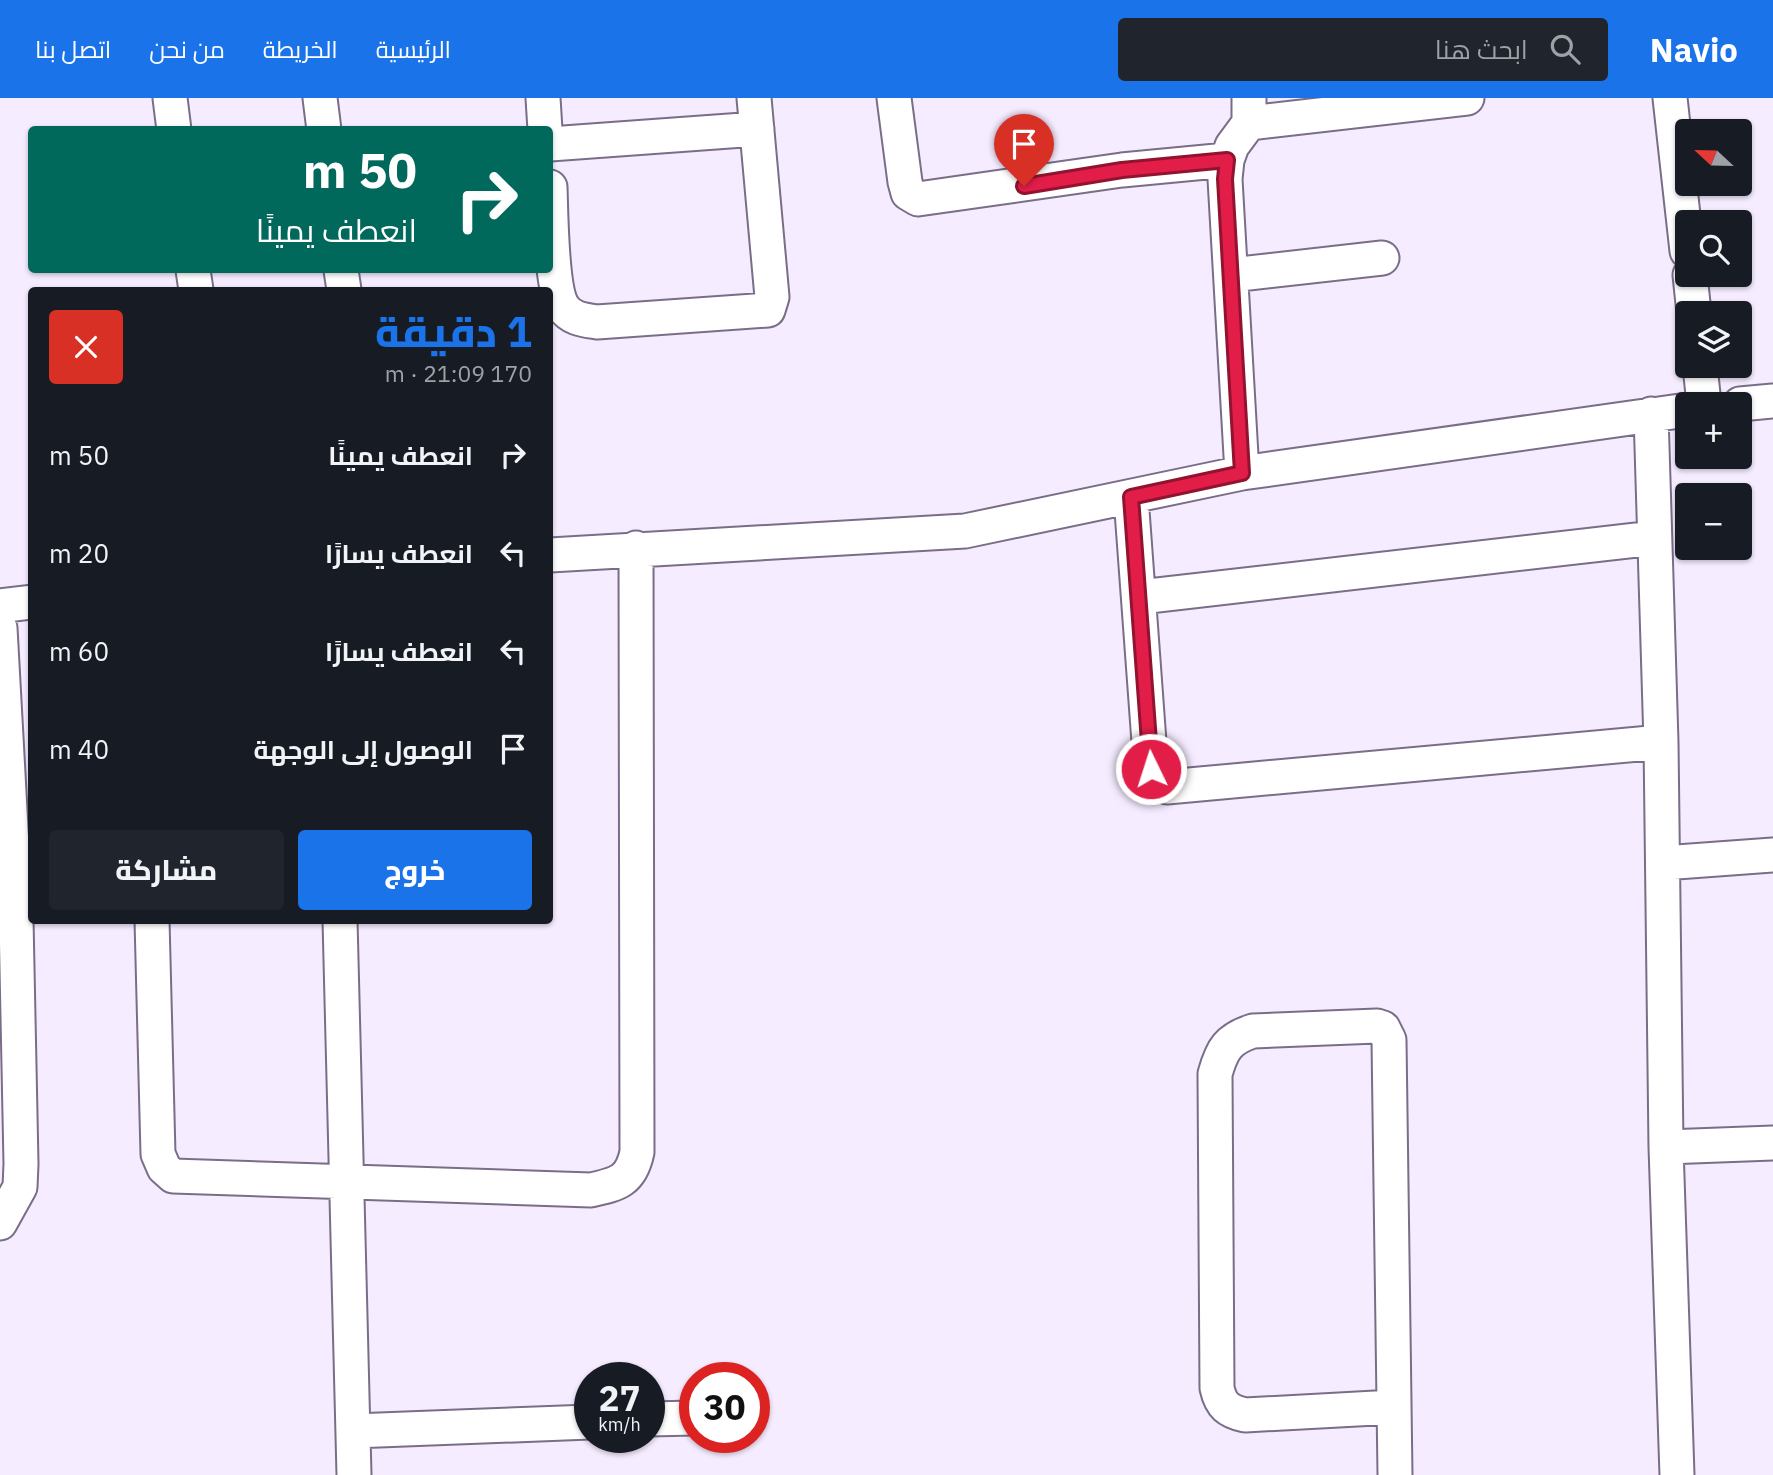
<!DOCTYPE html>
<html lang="ar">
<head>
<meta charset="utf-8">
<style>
  body { margin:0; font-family:"IBM Plex Sans",Cairo,sans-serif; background:#20242c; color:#f1f3f6; direction:rtl; height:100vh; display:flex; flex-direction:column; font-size:26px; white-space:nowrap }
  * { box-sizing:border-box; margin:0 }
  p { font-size:23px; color:#9ea1a6 }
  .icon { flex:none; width:38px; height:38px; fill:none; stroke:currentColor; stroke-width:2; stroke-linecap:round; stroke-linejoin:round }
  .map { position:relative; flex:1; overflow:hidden; direction:ltr }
  .side { position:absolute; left:28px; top:189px; width:525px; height:637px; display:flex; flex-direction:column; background:#171b24; border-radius:7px; box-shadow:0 2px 5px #0004; direction:rtl }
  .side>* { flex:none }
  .hud { position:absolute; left:28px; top:28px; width:525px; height:147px; border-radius:7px; box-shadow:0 2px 5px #0004; direction:rtl; background:#00695c; color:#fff; overflow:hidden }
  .needle { width:46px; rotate:292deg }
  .buttons { position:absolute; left:1675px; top:21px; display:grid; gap:14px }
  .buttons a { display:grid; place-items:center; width:77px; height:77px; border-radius:7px; background:#171b24; box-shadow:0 2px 5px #0004; font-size:35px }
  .speed { position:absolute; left:574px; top:1264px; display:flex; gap:14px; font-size:35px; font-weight:700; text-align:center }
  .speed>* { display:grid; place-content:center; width:91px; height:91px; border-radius:50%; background:#171b24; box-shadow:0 2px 5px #0004; line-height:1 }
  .speed small { font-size:18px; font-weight:400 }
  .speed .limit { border:10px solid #d22; background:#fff; color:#111 }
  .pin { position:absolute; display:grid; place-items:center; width:60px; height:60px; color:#fff; margin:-72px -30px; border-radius:50% 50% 50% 0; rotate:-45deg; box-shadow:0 0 7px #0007 }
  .pin .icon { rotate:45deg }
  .me { position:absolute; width:77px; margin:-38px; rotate:356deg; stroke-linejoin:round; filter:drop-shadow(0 0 5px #0008) }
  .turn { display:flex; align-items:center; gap:24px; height:147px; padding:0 21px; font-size:32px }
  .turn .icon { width:91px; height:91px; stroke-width:2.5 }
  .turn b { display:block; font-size:49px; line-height:60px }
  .round { display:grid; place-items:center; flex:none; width:74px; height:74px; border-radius:7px; background:#20242c }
  .overview { display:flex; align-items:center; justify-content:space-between; height:119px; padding:0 21px }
  h1 { font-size:42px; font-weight:800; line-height:52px; color:#1a73e8 }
  .button { display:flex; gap:14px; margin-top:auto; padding:14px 21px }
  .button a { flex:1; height:80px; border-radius:7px; background:#1a73e8; color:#fff; font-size:28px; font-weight:800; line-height:80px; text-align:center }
  .button a+a { background:#20242c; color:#f1f3f6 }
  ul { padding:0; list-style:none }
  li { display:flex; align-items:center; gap:21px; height:98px; padding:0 21px }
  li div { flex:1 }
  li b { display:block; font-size:26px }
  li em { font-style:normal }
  header { display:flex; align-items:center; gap:42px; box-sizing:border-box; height:98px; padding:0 35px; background:#1a73e8; color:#fff }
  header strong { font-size:33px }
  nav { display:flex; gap:38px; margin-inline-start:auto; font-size:24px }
  .search { width:490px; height:63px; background:#20242c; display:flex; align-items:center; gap:18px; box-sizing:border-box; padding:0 24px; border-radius:7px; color:#9ea1a6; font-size:26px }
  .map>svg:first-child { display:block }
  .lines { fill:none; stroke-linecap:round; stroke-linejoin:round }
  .minor-casing { stroke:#7a6d88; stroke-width:37 }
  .minor { stroke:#fff; stroke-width:33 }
  .route-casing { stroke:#92132f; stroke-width:18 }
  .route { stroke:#e11d48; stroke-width:12 }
</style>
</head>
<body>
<header>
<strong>Navio</strong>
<div class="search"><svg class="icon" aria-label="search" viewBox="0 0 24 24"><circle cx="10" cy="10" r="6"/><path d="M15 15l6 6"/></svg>ابحث هنا</div>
<nav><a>الرئيسية</a><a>الخريطة</a><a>من نحن</a><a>اتصل بنا</a></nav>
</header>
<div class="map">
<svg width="1773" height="1377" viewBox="0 0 1773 1377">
  <rect width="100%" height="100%" fill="#f5ecff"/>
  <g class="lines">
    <defs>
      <path id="minor" d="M 170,0 L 174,32
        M 320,0 L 324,32
        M 543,0 L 545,32
        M 894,0 L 905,84 L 908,95 L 918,101 L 1122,72 L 1227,62
        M 1670,0 L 1687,153
        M 1249,25 L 1467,0
        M 550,46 L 757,31
        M 550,89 C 551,115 551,190 563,209 C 571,221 584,222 597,224 L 768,212 L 772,199 L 754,0
        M 193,172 L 196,192
        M 341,172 L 344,192
        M 1231,177 L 1382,160
        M 1690,177 L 1694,215
        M 1700,268 L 1704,306
        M 1740,306 L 1773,303
        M 1651,316 L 1661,644 L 1666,1049 L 1677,1377
        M 1242,375 L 1225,81 L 1227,62 L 1232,48 L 1249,25 L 1249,0
        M 1131,399 L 1151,671 L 1155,682 L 1167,689 L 1661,644
        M 550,457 L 965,433 L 1242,375 L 1687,312
        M 1140,499 L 1654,440
        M 0,508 L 32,504
        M 0,530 L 16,821 L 21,1066 L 20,1089 L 0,1125
        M 1663,765 L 1773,757
        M 152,822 L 158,1056 L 164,1070 L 173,1078 L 591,1092 C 618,1086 631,1083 637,1054 L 636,450
        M 340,822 L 354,1377
        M 1666,1049 L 1773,1045
        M 1394,1309 L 1245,1317 C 1228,1313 1221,1308 1217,1290 L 1215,976 C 1222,951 1228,941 1253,933 L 1377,928 L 1383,930 L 1389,942 L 1395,1377
        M 649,1321 L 695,1320
        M 353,1333 L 590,1324"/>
    </defs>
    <!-- minor casing -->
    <use href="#minor" class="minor-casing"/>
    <!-- minor -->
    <use href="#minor" class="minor"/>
  </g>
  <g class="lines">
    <defs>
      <path id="route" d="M 1024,88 L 1122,72 L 1227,62 L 1225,81 L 1242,375 L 1131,399 L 1151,671"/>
    </defs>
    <!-- route casing -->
    <use href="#route" class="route-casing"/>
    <!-- route -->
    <use href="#route" class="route"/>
  </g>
</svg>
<div class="buttons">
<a><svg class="needle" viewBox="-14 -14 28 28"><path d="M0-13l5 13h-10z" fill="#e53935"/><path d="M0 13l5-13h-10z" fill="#9ea1a6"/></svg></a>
<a><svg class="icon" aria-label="search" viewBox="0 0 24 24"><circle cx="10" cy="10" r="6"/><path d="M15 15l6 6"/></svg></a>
<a><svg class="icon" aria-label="layers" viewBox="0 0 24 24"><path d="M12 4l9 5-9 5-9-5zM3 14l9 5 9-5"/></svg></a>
<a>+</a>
<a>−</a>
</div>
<div class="speed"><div>27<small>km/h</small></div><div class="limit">30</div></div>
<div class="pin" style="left:1024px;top:88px;background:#d93025"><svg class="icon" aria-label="arrive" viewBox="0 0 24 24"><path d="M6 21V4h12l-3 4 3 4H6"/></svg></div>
<svg class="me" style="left:1151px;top:671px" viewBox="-20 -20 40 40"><circle r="17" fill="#e11d48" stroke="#fff" stroke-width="3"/><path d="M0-11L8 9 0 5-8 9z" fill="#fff"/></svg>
<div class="hud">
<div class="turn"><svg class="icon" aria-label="right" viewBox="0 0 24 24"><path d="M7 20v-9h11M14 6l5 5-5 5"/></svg><div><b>50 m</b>انعطف يمينًا</div></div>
</div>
<section class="side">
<div class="overview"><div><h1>1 دقيقة</h1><p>170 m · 21:09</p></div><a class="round" style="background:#d93025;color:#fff"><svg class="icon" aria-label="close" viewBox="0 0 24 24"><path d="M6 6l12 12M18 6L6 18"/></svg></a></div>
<ul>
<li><svg class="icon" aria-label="right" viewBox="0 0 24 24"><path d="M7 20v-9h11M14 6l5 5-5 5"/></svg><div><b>انعطف يمينًا</b></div><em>50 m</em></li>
<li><svg class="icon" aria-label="left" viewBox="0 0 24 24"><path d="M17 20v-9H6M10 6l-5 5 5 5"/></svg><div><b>انعطف يسارًا</b></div><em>20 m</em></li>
<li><svg class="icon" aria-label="left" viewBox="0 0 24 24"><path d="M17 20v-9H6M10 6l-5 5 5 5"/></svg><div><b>انعطف يسارًا</b></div><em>60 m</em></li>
<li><svg class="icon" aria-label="arrive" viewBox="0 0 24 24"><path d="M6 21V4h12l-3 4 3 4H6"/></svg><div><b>الوصول إلى الوجهة</b></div><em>40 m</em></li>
</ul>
<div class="button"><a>خروج</a><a>مشاركة</a></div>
</section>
</div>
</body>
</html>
